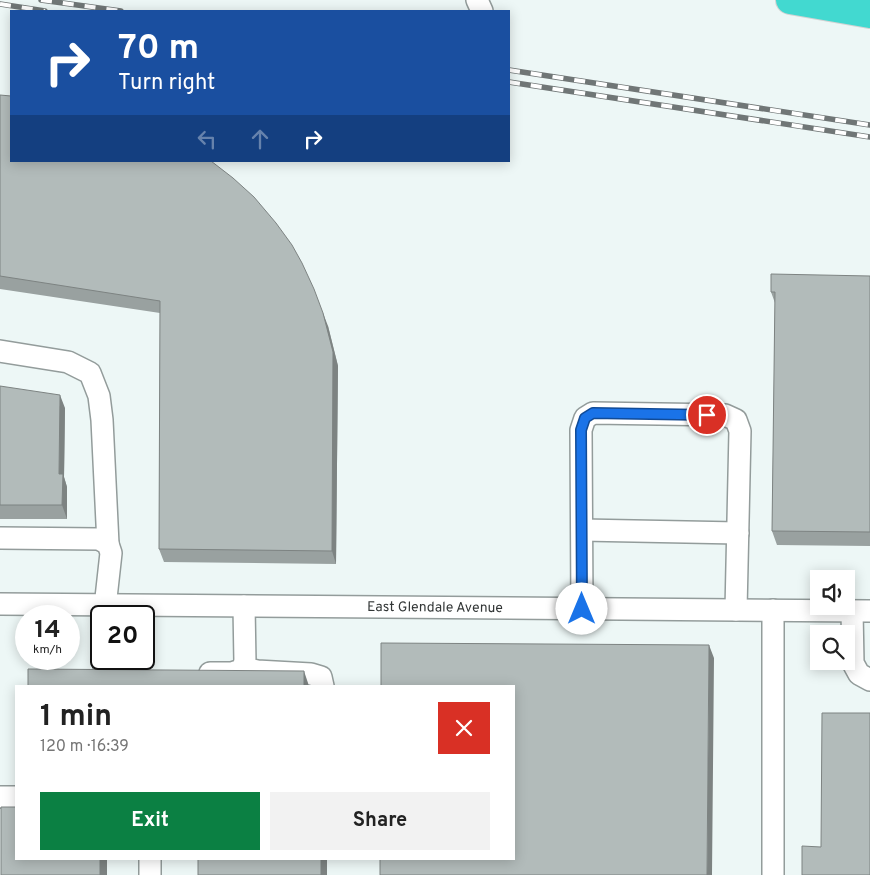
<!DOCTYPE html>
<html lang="en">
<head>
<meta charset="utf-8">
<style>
  body { margin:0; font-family:Overpass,sans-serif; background:#f2f2f2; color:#222; height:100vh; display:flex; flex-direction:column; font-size:19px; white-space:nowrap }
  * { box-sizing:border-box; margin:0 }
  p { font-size:16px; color:#767676 }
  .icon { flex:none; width:28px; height:28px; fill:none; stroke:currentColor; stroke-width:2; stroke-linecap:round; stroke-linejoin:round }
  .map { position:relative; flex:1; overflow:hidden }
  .details { position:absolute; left:15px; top:685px; width:500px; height:175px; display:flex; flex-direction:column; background:#fff; border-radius:0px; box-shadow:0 2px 12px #0003 }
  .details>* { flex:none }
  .guide { position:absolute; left:10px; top:10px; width:500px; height:152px; border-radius:0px; box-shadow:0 2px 12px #0003; background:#1a4fa0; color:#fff; overflow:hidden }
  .fabs { position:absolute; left:810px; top:570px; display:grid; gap:10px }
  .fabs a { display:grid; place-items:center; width:45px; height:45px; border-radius:0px; background:#fff; box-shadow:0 2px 12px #0003; font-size:25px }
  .speed { position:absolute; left:15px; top:605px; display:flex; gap:10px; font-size:25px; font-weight:700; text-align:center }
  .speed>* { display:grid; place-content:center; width:65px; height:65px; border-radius:50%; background:#fff; box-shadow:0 2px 12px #0003; line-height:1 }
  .speed small { font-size:12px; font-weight:400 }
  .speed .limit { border:2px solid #111; border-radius:8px; background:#fff; color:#111 }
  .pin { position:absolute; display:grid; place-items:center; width:42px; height:42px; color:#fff; margin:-21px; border:2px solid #fff; border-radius:50%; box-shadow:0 1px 5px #0007 }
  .me { position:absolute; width:55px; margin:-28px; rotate:0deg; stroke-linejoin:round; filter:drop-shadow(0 0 4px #0008) }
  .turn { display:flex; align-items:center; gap:18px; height:105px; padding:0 25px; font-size:22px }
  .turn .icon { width:65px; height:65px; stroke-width:2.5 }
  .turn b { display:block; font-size:35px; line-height:42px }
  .lanes { display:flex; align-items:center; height:48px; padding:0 25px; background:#0003; justify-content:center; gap:25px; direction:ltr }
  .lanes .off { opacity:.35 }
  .round { display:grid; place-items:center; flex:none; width:52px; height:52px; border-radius:0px; background:#f2f2f2 }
  .overview { display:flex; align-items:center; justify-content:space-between; height:85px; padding:0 25px }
  h1 { font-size:30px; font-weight:700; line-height:38px }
  .primary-button { display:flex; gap:10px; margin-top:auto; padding:10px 25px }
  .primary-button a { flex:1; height:58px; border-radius:0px; background:#0b8043; color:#fff; font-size:20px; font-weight:700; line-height:58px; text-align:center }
  .primary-button a+a { background:#f2f2f2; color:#222 }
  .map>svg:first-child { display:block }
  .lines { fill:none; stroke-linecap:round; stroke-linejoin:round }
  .minor-casing { stroke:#939c9b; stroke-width:24 }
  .highway-casing { stroke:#d2d3d3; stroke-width:30 }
  .minor { stroke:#fff; stroke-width:21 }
  .highway { stroke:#42d9d0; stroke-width:28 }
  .rail-casing { stroke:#707676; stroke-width:5.5 }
  .rail { stroke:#fff; stroke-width:4; stroke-dasharray:11; stroke-linecap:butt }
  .wall { fill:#99a1a0 }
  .shaded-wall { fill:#7d8382 }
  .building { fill:#b2bbba; stroke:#7d8382 }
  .route-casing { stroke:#114b97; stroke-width:12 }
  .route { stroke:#1a73e8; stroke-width:9 }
  .labels { text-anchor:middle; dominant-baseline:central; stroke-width:4; stroke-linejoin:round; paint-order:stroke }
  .street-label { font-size:14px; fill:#323636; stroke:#fff }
</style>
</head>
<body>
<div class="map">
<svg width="870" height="875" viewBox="0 0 870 875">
  <rect width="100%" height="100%" fill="#edf7f6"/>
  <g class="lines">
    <defs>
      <g id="minor">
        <path d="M 477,0 L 482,11"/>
        <path d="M 0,351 L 68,362 L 90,373 L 99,396 L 102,420 L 108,544"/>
        <path d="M 582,530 L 738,533"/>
        <path d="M 0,538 L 99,539 L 108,544 L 111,553 L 104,616"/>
        <path id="s1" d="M 0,604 L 870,611"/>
        <path d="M 244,606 L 245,663 L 249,669 L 257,671 L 311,674 L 321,677 L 323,686"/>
        <path d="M 582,609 L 581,430 L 585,418 L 593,413 L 725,415 L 736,420 L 740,431 L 736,610"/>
        <path d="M 773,610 L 773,875"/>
        <path d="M 852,611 L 853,663 L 859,674 L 870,680"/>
        <path d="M 102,659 L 104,666 L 113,672 L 137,672"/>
        <path d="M 210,673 L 232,673 L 241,670 L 245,663"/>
        <path d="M 0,797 L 16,797"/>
        <path d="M 150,875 L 150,859"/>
      </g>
      <path id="highway" d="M 790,0 L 870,14"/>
    </defs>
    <!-- minor casing -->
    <use href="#minor" class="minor-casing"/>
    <!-- highway casing -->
    <use href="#highway" class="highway-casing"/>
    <!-- minor -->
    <use href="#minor" class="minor"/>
    <!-- highway -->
    <use href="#highway" class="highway"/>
    <defs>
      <path id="rail" d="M 41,0 L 121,11
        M 0,4 L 45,11
        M 509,70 L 870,125
        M 509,82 L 870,137"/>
    </defs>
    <!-- rail casing -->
    <use href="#rail" class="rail-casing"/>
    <!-- rail -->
    <use href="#rail" class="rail"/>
  </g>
  <!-- wall -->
  <path class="wall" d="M 0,95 L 328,326 L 338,366 L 336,564 L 164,562 L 159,549 L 160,313 L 0,289 Z
    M 870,276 L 870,546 L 777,545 L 772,531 L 775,303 L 771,292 Z
    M 0,386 L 65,408 L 64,477 L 67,487 L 67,519 L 0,519 Z"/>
  <!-- shaded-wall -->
  <path class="shaded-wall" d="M 323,313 L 328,326 L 338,366 L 336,564 L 332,551 Z
    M 60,395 L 65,408 L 64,477 L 67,487 L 67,519 L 62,505 L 59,474 Z
    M 709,645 L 714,658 L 712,875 L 707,875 Z
    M 304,671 L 309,686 L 304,686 Z
    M 100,859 L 107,859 L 107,875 L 100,875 Z
    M 321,859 L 327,859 L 327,875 L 321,875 Z"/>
  <!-- building -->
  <path class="building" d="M 0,95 L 11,96 L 11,161 L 211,161 L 233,178 L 254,197 L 276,223 L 292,245 L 302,263 L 314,289 L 323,313 L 333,352 L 332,551 L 159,549 L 160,301 L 0,276 Z
    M 771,274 L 870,276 L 870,532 L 772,531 L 775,292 L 771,292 Z
    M 0,386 L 60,395 L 59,474 L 63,474 L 62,505 L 0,505 Z
    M 381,643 L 709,645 L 707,875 L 380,875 L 380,859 L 514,859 L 514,686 L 381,686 Z
    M 28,669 L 304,671 L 304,686 L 28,686 Z
    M 822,713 L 870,713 L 870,875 L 802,875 L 802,846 L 821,847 Z
    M 1,807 L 16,807 L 16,859 L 100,859 L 100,875 L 1,875 Z
    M 198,859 L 321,859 L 321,875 L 198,875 Z"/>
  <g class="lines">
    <defs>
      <path id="route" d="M 582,609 L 581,430 L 585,418 L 593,413 L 707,415"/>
    </defs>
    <!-- route casing -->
    <use href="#route" class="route-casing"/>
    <!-- route -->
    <use href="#route" class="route"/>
  </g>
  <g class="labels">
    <!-- street labels -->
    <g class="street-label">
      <text stroke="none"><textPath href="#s1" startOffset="435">East Glendale Avenue</textPath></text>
    </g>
  </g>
</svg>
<div class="fabs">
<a><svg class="icon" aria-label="sound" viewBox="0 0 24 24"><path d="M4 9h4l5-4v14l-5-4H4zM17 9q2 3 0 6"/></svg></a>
<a><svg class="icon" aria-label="search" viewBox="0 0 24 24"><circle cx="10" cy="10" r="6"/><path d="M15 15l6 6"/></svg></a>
</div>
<div class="speed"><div>14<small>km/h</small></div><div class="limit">20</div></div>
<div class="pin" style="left:707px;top:415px;background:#d93025"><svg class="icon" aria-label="arrive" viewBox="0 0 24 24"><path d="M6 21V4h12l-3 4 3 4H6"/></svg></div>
<svg class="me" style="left:582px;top:609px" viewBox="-20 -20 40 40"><circle r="19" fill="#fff"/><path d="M0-13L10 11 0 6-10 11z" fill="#1a73e8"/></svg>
<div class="guide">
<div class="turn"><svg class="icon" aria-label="right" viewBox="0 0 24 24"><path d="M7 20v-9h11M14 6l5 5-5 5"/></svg><div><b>70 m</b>Turn right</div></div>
<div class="lanes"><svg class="icon off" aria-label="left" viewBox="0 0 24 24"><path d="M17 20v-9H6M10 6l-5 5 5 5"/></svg><svg class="icon off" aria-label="ahead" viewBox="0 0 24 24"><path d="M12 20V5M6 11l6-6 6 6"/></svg><svg class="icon" aria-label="right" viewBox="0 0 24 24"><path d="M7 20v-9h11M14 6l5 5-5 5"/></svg></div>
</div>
<section class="details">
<div class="overview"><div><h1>1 min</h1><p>120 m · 16:39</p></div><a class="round" style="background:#d93025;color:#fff"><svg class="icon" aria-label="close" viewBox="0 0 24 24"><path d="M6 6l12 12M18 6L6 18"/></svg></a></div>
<div class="primary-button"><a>Exit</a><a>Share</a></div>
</section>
</div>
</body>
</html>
